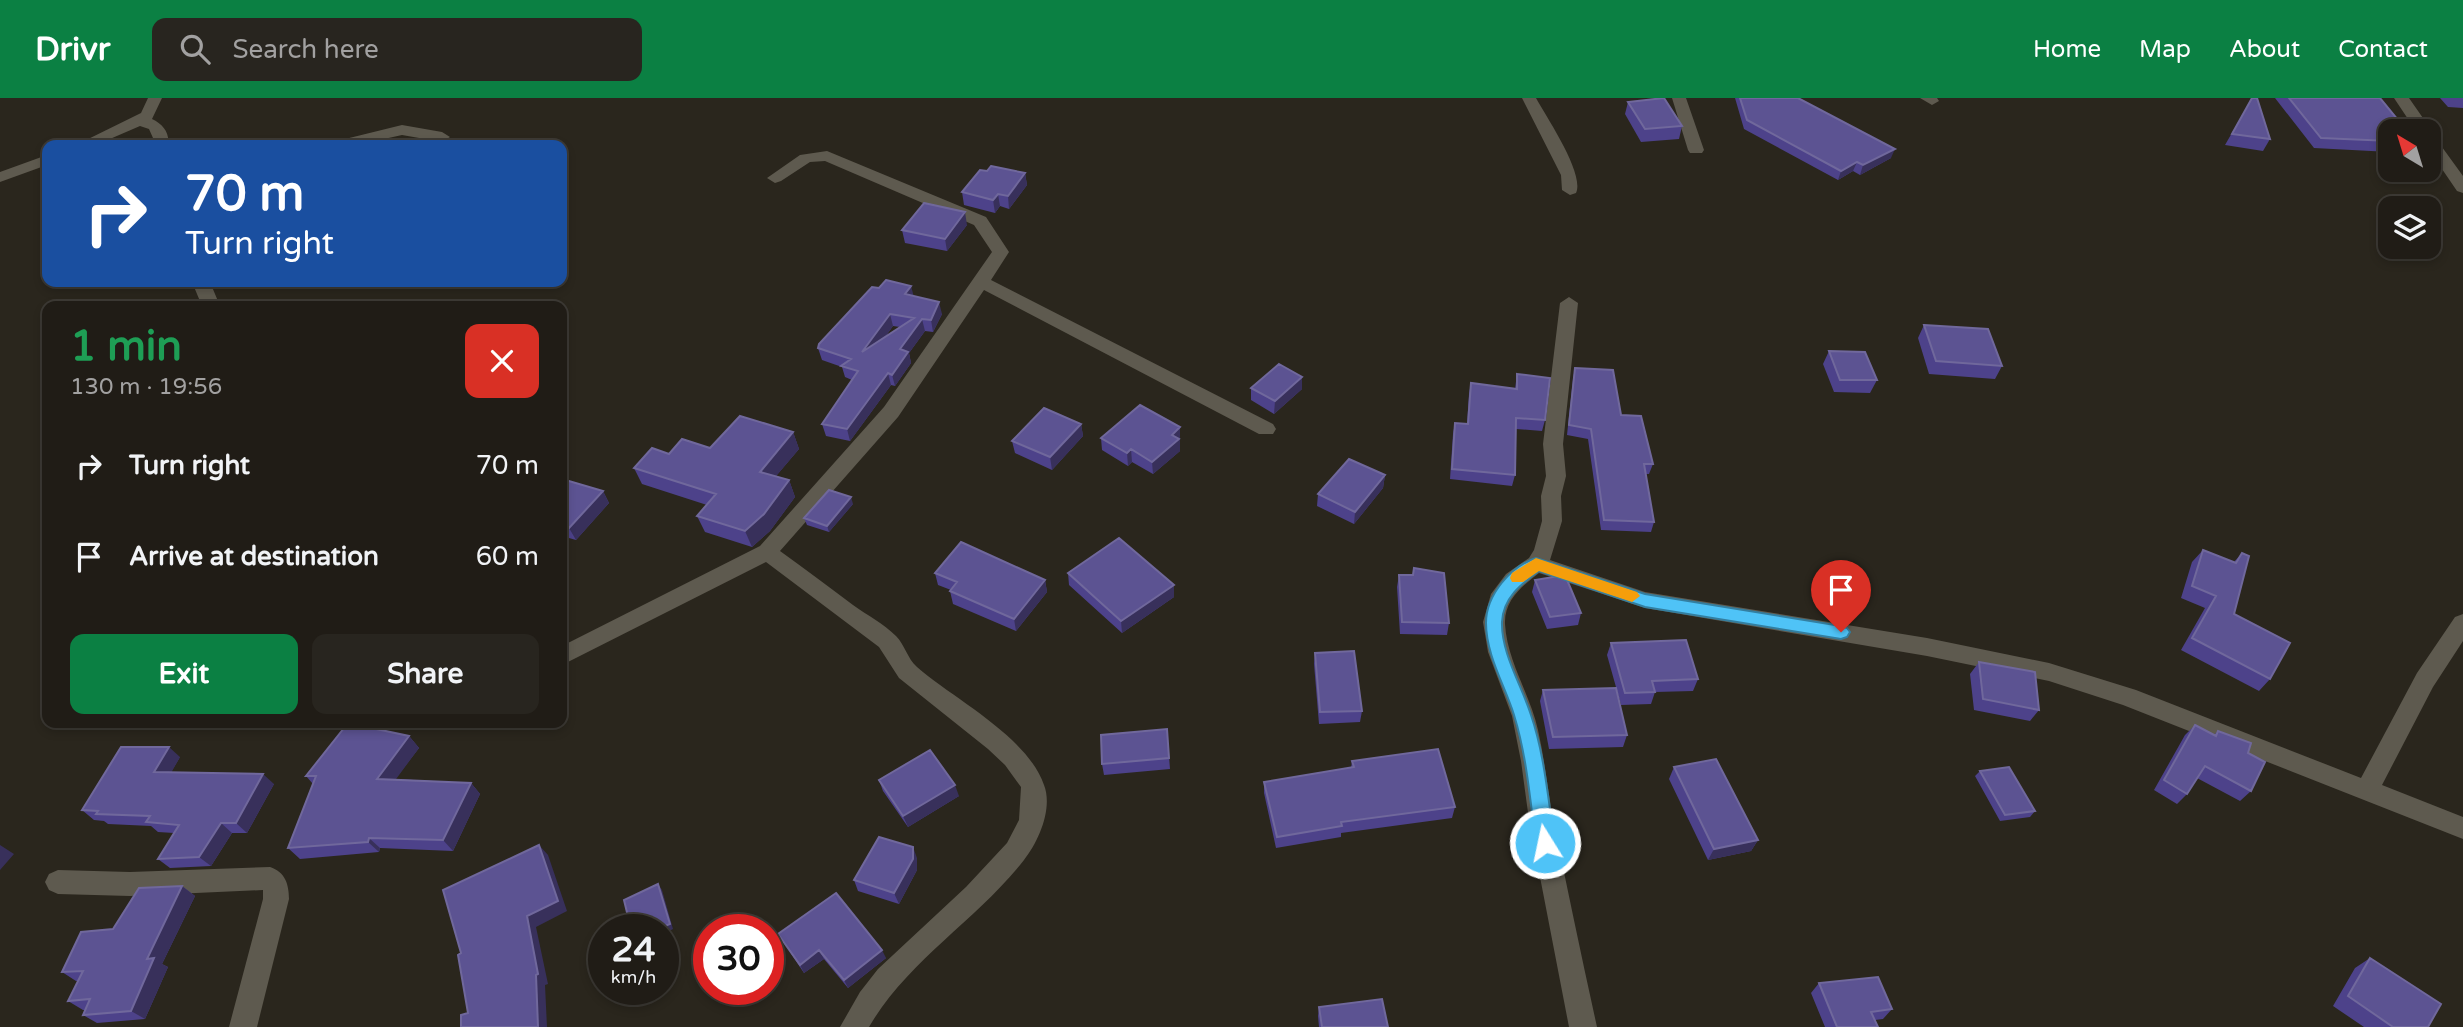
<!DOCTYPE html>
<html lang="en">
<head>
<meta charset="utf-8">
<style>
  body { margin:0; font-family:"Varela Round",sans-serif; background:#28251f; color:#f1f3f6; height:100vh; display:flex; flex-direction:column; font-size:26px; white-space:nowrap }
  * { box-sizing:border-box; margin:0 }
  p { font-size:23px; color:#a2a1a1 }
  .icon { flex:none; width:38px; height:38px; fill:none; stroke:currentColor; stroke-width:2; stroke-linecap:round; stroke-linejoin:round }
  .map { position:relative; flex:1; overflow:hidden }
  .sheet { position:absolute; left:42px; top:203px; width:525px; height:427px; display:flex; flex-direction:column; background:#201c16; border-radius:14px; box-shadow:0 4px 10px #0003,0 0 0 2px #3d3a35 }
  .sheet>* { flex:none }
  .guide { position:absolute; left:42px; top:42px; width:525px; height:147px; border-radius:14px; box-shadow:0 4px 10px #0003,0 0 0 2px #3d3a35; background:#1a4fa0; color:#fff; overflow:hidden }
  .needle { width:46px; rotate:322deg }
  .fabs { position:absolute; left:2378px; top:21px; display:grid; gap:14px }
  .fabs a { display:grid; place-items:center; width:63px; height:63px; border-radius:14px; background:#201c16; box-shadow:0 4px 10px #0003,0 0 0 2px #3d3a35; font-size:35px }
  .speed { position:absolute; left:588px; top:816px; display:flex; gap:14px; font-size:35px; font-weight:700; text-align:center }
  .speed>* { display:grid; place-content:center; width:91px; height:91px; border-radius:50%; background:#201c16; box-shadow:0 4px 10px #0003,0 0 0 2px #3d3a35; line-height:1 }
  .speed small { font-size:18px; font-weight:400 }
  .speed .limit { border:10px solid #d22; background:#fff; color:#111 }
  .pin { position:absolute; display:grid; place-items:center; width:60px; height:60px; color:#fff; margin:-72px -30px; border-radius:50% 50% 50% 0; rotate:-45deg; box-shadow:0 0 7px #0007 }
  .pin .icon { rotate:45deg }
  .me { position:absolute; width:77px; margin:-38px; rotate:350deg; stroke-linejoin:round; filter:drop-shadow(0 0 5px #0008) }
  .turn { display:flex; align-items:center; gap:24px; height:147px; padding:0 28px; font-size:32px }
  .turn .icon { width:91px; height:91px; stroke-width:2.5 }
  .turn b { display:block; font-size:49px; line-height:60px }
  .round { display:grid; place-items:center; flex:none; width:74px; height:74px; border-radius:14px; background:#28251f }
  .overview { display:flex; align-items:center; justify-content:space-between; height:119px; padding:0 28px }
  h1 { font-size:42px; font-weight:800; line-height:52px; color:#1e9e55 }
  .button { display:flex; gap:14px; margin-top:auto; padding:14px 28px }
  .button a { flex:1; height:80px; border-radius:14px; background:#0b8043; color:#fff; font-size:28px; font-weight:800; line-height:80px; text-align:center }
  .button a+a { background:#28251f; color:#f1f3f6 }
  ul { padding:0; list-style:none }
  li { display:flex; align-items:center; gap:21px; height:91px; padding:0 28px }
  li div { flex:1 }
  li b { display:block; font-size:26px }
  li em { font-style:normal }
  header { display:flex; align-items:center; gap:42px; box-sizing:border-box; height:98px; padding:0 35px; background:#0b8043; color:#fff }
  header strong { font-size:33px }
  nav { display:flex; gap:38px; margin-inline-start:auto; font-size:24px }
  .search { width:490px; height:63px; background:#28251f; display:flex; align-items:center; gap:18px; box-sizing:border-box; padding:0 24px; border-radius:14px; color:#a2a1a1; font-size:26px }
  .map>svg:first-child { display:block }
  .lines { fill:none; stroke-linecap:round; stroke-linejoin:round }
  .street { fill:#5e5a4f; fill-rule:evenodd }
  .wall { fill:#4d428a; fill-rule:evenodd }
  .shaded-wall { fill:#38305b }
  .building { fill:#5c5392; stroke:#70689c; stroke-width:2; fill-rule:evenodd }
  .route { fill:#4fc3f7; stroke:#337fa1; stroke-width:2 }
  .slow { fill:#f59e0b }
</style>
</head>
<body>
<header>
<strong>Drivr</strong>
<div class="search"><svg class="icon" aria-label="search" viewBox="0 0 24 24"><circle cx="10" cy="10" r="6"/><path d="M15 15l6 6"/></svg>Search here</div>
<nav><a>Home</a><a>Map</a><a>About</a><a>Contact</a></nav>
</header>
<div class="map">
<svg width="2463" height="929" viewBox="0 0 2463 929">
  <rect width="100%" height="100%" fill="#2a261d"/>
  <g class="lines">
    <!-- street -->
    <path class="street" d="M 148,0 L 162,0 L 152,21 C 163,26 170,35 168,47 L 152,47 L 153,40 L 149,31 L 140,28 L 96,47 L 76,47 L 141,15 Z
      M 1522,0 L 1536,0 C 1547,20 1585,76 1576,95 L 1570,97 L 1562,92 L 1561,77 Z
      M 1672,0 L 1686,0 L 1704,52 L 1702,55 L 1690,55 L 1688,52 Z
      M 1920,0 L 1937,0 L 1939,3 L 1932,7 Z
      M 2394,0 L 2409,0 L 2432,33 L 2429,36 L 2434,38 L 2463,78 L 2463,95 L 2457,93 L 2429,52 L 2429,33 L 2416,33 Z
      M 402,27 L 442,34 L 450,39 L 442,44 L 402,37 L 357,47 L 331,47 L 333,44 Z
      M 827,53 L 986,119 L 1009,154 L 991,182 L 1273,326 L 1276,331 L 1273,336 L 1259,336 L 984,192 L 898,319 L 780,453 C 805,471 829,489 853,507 C 867,517 884,526 896,538 C 905,547 907,560 917,569 C 955,602 1027,638 1044,687 C 1053,710 1039,743 1024,762 C 977,822 908,862 869,929 L 840,929 L 860,894 L 878,871 L 966,789 L 1007,745 L 1019,722 L 1021,689 L 1005,667 L 988,651 L 899,580 L 879,549 L 766,464 L 562,567 L 562,548 L 760,448 L 884,309 L 992,154 L 974,127 L 825,63 L 810,64 L 781,83 L 775,85 L 767,80 L 800,57 Z
      M 47,57 L 47,67 L 0,84 L 0,74 Z
      M 192,184 L 210,184 L 220,208 L 202,208 Z
      M 1569,199 L 1578,205 L 1563,346 L 1566,378 L 1561,398 L 1562,423 L 1550,462 L 1645,494 L 1927,540 L 2049,565 L 2136,592 L 2361,680 L 2417,575 L 2455,519 L 2463,516 L 2463,543 L 2433,589 L 2382,687 L 2463,719 L 2463,741 L 2123,607 L 2049,583 L 1927,558 L 1645,510 L 1539,475 C 1522,488 1504,502 1505,526 C 1507,563 1530,596 1538,632 C 1545,663 1548,695 1554,726 C 1568,794 1582,861 1597,929 L 1569,929 L 1529,722 L 1521,663 L 1512,618 L 1488,554 L 1483,524 L 1491,496 L 1506,476 L 1529,460 L 1534,452 L 1542,423 L 1541,398 L 1546,378 L 1543,346 L 1560,205 Z
      M 270,769 C 285,774 289,786 289,801 L 257,929 L 229,929 L 263,801 L 263,792 L 130,798 L 58,796 L 49,792 L 45,784 L 49,776 L 58,772 L 130,774 Z"/>
  </g>
  <!-- wall -->
  <path class="wall" d="M 1735,0 L 1798,0 L 1891,60 L 1860,77 L 1853,73 L 1838,82 L 1744,31 Z
    M 2252,0 L 2270,41 L 2263,53 L 2225,47 Z
    M 2275,0 L 2380,0 L 2390,33 L 2390,54 L 2314,50 Z
    M 2440,0 L 2463,0 L 2463,10 L 2448,9 Z
    M 1628,4 L 1682,28 L 1679,41 L 1641,44 L 1625,16 Z
    M 987,73 L 1025,75 L 1027,87 L 1009,111 L 1000,108 L 995,115 L 964,107 L 962,94 Z
    M 967,127 L 947,153 L 905,145 L 902,132 Z
    M 914,198 L 942,216 L 933,234 L 925,233 L 909,255 L 911,265 L 895,288 L 891,287 L 850,343 L 826,338 L 822,326 L 852,282 L 845,279 L 842,269 L 822,262 L 818,250 ZM 893,228 L 900,229 L 885,239 Z
    M 1924,227 L 2002,268 L 1995,281 L 1929,276 L 1918,240 Z
    M 1829,253 L 1877,282 L 1870,295 L 1834,294 L 1823,266 Z
    M 1575,270 L 1621,317 L 1653,366 L 1649,376 L 1646,376 L 1654,424 L 1651,434 L 1601,432 L 1588,341 L 1567,337 L 1573,281 Z
    M 1517,276 L 1545,322 L 1542,333 L 1516,331 L 1515,377 L 1512,388 L 1450,381 L 1453,336 L 1455,325 L 1467,326 L 1469,296 L 1471,285 L 1515,291 Z
    M 1251,290 L 1302,291 L 1274,316 L 1251,302 Z
    M 1081,326 L 1083,338 L 1052,372 L 1015,355 L 1012,343 Z
    M 1180,329 L 1180,353 L 1153,376 L 1132,364 L 1128,368 L 1102,352 L 1101,340 Z
    M 793,334 L 799,351 L 776,378 L 789,382 L 795,399 L 770,433 L 752,449 L 705,434 L 697,418 L 707,407 L 642,386 L 634,370 L 710,350 Z
    M 1385,377 L 1383,390 L 1354,426 L 1317,408 L 1318,396 Z
    M 562,381 L 603,393 L 609,405 L 576,442 L 562,438 Z
    M 853,406 L 829,434 L 807,427 L 804,420 Z
    M 2203,452 L 2234,464 L 2242,455 L 2234,516 L 2270,581 L 2259,593 L 2181,552 L 2205,510 L 2181,500 L 2192,464 Z
    M 935,475 L 1045,482 L 1047,494 L 1016,533 L 953,506 L 950,493 L 951,492 L 938,487 Z
    M 1068,475 L 1174,499 L 1122,535 L 1069,487 Z
    M 1399,477 L 1449,525 L 1447,537 L 1400,536 L 1397,489 Z
    M 1535,482 L 1581,515 L 1578,527 L 1547,531 L 1532,494 Z
    M 1611,545 L 1698,581 L 1693,593 L 1655,594 L 1651,606 L 1621,607 L 1607,557 Z
    M 1315,555 L 1362,613 L 1360,624 L 1319,626 L 1314,566 Z
    M 1979,564 L 2039,612 L 2030,623 L 1974,612 L 1970,576 Z
    M 1543,592 L 1627,637 L 1623,649 L 1549,651 L 1540,603 Z
    M 2195,627 L 2214,637 L 2218,633 L 2248,655 L 2251,693 L 2240,703 L 2197,680 L 2187,696 L 2177,706 L 2154,692 L 2185,637 Z
    M 1167,631 L 1170,671 L 1104,677 L 1102,666 Z
    M 409,638 L 419,650 L 395,681 L 471,685 L 480,696 L 453,753 L 380,750 L 379,754 L 300,761 L 288,750 L 313,686 L 306,678 Z
    M 180,659 L 171,674 L 274,686 L 247,735 L 232,735 L 211,768 L 170,770 L 158,761 L 174,735 L 158,734 L 151,728 L 108,726 L 104,723 L 94,722 L 82,712 Z
    M 1352,663 L 1455,709 L 1452,720 L 1341,735 L 1341,739 L 1276,750 L 1264,695 L 1264,684 L 1351,670 Z
    M 1674,669 L 1758,742 L 1751,753 L 1708,762 L 1669,681 Z
    M 1980,673 L 2035,713 L 2030,719 L 2000,723 L 1975,678 Z
    M 879,682 L 959,698 L 908,729 L 883,693 Z
    M 917,760 L 917,772 L 899,806 L 858,793 L 854,782 Z
    M 182,788 L 195,798 L 162,866 L 168,869 L 145,921 L 97,925 L 83,917 L 85,912 L 83,912 L 68,903 L 78,883 L 76,883 L 62,874 L 113,831 Z
    M 778,836 L 886,860 L 848,890 L 824,861 L 804,875 Z
    M 2370,860 L 2428,929 L 2364,929 L 2333,908 L 2355,870 Z
    M 1819,885 L 1892,911 L 1883,921 L 1875,922 L 1878,929 L 1825,929 L 1811,895 Z
    M 1319,909 L 1388,929 L 1319,929 L 1318,918 Z"/>
  <!-- shaded-wall -->
  <path class="shaded-wall" d="M 1895,51 L 1891,60 L 1860,77 L 1863,67 Z
    M 1857,64 L 1853,73 L 1838,82 L 1841,73 Z
    M 1025,75 L 1027,87 L 1009,111 L 1008,98 Z
    M 998,96 L 1000,108 L 995,115 L 993,102 Z
    M 965,114 L 967,127 L 947,153 L 945,141 Z
    M 911,188 L 914,199 L 905,196 Z
    M 939,204 L 942,216 L 933,234 L 931,222 Z
    M 890,216 L 893,228 L 865,266 L 862,254 Z
    M 922,221 L 925,233 L 909,255 L 911,265 L 895,288 L 892,277 L 900,251 Z
    M 888,275 L 891,287 L 850,343 L 847,331 Z
    M 1302,279 L 1302,291 L 1274,316 L 1275,303 Z
    M 1081,326 L 1083,338 L 1052,372 L 1050,359 Z
    M 1180,329 L 1180,353 L 1153,376 L 1152,364 L 1172,337 Z
    M 793,334 L 799,351 L 766,390 L 760,374 Z
    M 1131,351 L 1132,364 L 1128,368 L 1127,355 Z
    M 1385,377 L 1383,390 L 1354,426 L 1355,414 Z
    M 789,382 L 795,399 L 770,433 L 752,449 L 745,433 Z
    M 603,393 L 609,405 L 576,442 L 569,430 Z
    M 851,399 L 853,406 L 829,434 L 827,428 Z
    M 1045,482 L 1047,494 L 1016,533 L 1014,521 Z
    M 1174,487 L 1174,499 L 1122,535 L 1121,523 Z
    M 409,638 L 419,650 L 388,692 L 377,681 Z
    M 169,649 L 180,659 L 166,684 L 154,674 Z
    M 263,676 L 274,686 L 247,735 L 236,725 Z
    M 471,685 L 480,696 L 453,753 L 443,742 Z
    M 955,687 L 959,698 L 908,729 L 903,718 Z
    M 221,725 L 232,735 L 211,768 L 199,759 Z
    M 369,740 L 380,750 L 379,754 L 368,744 Z
    M 1758,742 L 1751,753 L 1708,762 L 1714,751 Z
    M 0,747 L 14,756 L 0,772 Z
    M 539,747 L 548,757 L 567,813 L 536,829 L 548,886 L 545,887 L 547,929 L 538,929 L 527,818 Z
    M 913,749 L 917,760 L 917,772 L 899,806 L 894,795 Z
    M 658,786 L 662,792 L 673,831 L 663,836 L 663,831 L 658,831 Z
    M 182,788 L 195,798 L 162,866 L 168,869 L 145,921 L 131,913 L 147,861 Z
    M 819,852 L 824,861 L 804,875 L 800,867 Z
    M 882,852 L 886,860 L 848,890 L 844,882 Z"/>
  <!-- building -->
  <path class="building" d="M 1664,0 L 1682,28 L 1645,31 L 1628,4 Z
    M 1740,0 L 1798,0 L 1895,51 L 1863,67 L 1857,64 L 1841,73 L 1747,22 Z
    M 2252,0 L 2257,0 L 2270,41 L 2232,36 Z
    M 2289,0 L 2380,0 L 2407,33 L 2390,33 L 2390,43 L 2321,40 Z
    M 991,68 L 1025,75 L 1008,98 L 998,96 L 993,102 L 962,94 L 980,72 L 987,73 Z
    M 924,105 L 965,114 L 945,141 L 902,132 Z
    M 886,182 L 911,188 L 905,196 L 939,204 L 931,222 L 922,221 L 900,251 L 908,254 L 892,277 L 888,275 L 847,331 L 822,326 L 858,273 L 841,268 L 851,261 L 818,250 L 819,246 L 872,189 L 879,190 ZM 890,216 L 914,220 L 862,254 Z
    M 1924,227 L 1988,231 L 2002,268 L 1936,263 Z
    M 1829,253 L 1865,254 L 1877,282 L 1840,282 Z
    M 1279,266 L 1302,279 L 1275,303 L 1251,290 Z
    M 1575,270 L 1613,272 L 1621,317 L 1641,318 L 1653,366 L 1644,366 L 1654,424 L 1604,422 L 1591,331 L 1569,327 Z
    M 1517,276 L 1550,280 L 1545,322 L 1516,320 L 1515,377 L 1452,371 L 1455,325 L 1468,326 L 1471,285 L 1517,291 Z
    M 1140,307 L 1180,329 L 1172,337 L 1179,341 L 1152,364 L 1131,351 L 1127,355 L 1101,340 Z
    M 1044,310 L 1081,326 L 1050,359 L 1012,343 Z
    M 740,318 L 793,334 L 760,374 L 789,382 L 764,416 L 745,433 L 697,418 L 716,396 L 634,370 L 652,350 L 669,356 L 682,341 L 710,350 Z
    M 1349,361 L 1385,377 L 1355,414 L 1318,396 Z
    M 562,381 L 603,393 L 569,430 L 562,428 Z
    M 829,392 L 851,399 L 827,428 L 804,420 Z
    M 1119,440 L 1174,487 L 1121,523 L 1068,475 Z
    M 961,444 L 1045,482 L 1014,521 L 950,493 L 957,484 L 935,475 Z
    M 2203,452 L 2236,465 L 2242,455 L 2249,458 L 2234,516 L 2290,545 L 2270,581 L 2192,540 L 2216,498 L 2192,488 Z
    M 1414,470 L 1444,475 L 1449,525 L 1402,524 L 1399,477 L 1413,477 Z
    M 1565,477 L 1581,515 L 1550,519 L 1535,482 Z
    M 1686,542 L 1698,581 L 1652,583 L 1655,594 L 1625,595 L 1611,545 Z
    M 1354,553 L 1362,613 L 1320,614 L 1315,555 Z
    M 1979,564 L 2035,574 L 2039,612 L 1983,601 Z
    M 1616,590 L 1627,637 L 1553,639 L 1543,592 Z
    M 348,625 L 409,638 L 377,681 L 471,685 L 443,742 L 369,740 L 368,744 L 288,750 L 316,678 L 306,678 Z
    M 2195,627 L 2216,638 L 2218,633 L 2251,645 L 2248,655 L 2265,664 L 2251,693 L 2205,668 L 2187,696 L 2164,682 Z
    M 1167,631 L 1169,660 L 1102,666 L 1101,637 Z
    M 121,649 L 169,649 L 154,674 L 263,676 L 236,725 L 221,725 L 199,759 L 158,761 L 179,727 L 146,724 L 150,718 L 96,716 L 98,713 L 82,712 Z
    M 1438,651 L 1455,709 L 1341,724 L 1342,728 L 1277,739 L 1264,684 L 1354,669 L 1352,663 Z
    M 930,652 L 955,687 L 903,718 L 879,682 Z
    M 1716,661 L 1758,742 L 1714,751 L 1674,669 Z
    M 2009,669 L 2035,713 L 2005,717 L 1980,673 Z
    M 879,739 L 913,749 L 913,761 L 894,795 L 854,782 Z
    M 539,747 L 558,803 L 527,818 L 538,876 L 536,877 L 538,929 L 461,929 L 461,917 L 468,915 L 458,857 L 461,855 L 443,792 Z
    M 658,786 L 670,826 L 658,831 L 631,831 L 624,802 Z
    M 182,788 L 147,861 L 154,860 L 131,913 L 83,917 L 90,901 L 68,903 L 83,873 L 62,874 L 81,834 L 113,831 L 139,790 Z
    M 836,795 L 882,852 L 844,882 L 819,852 L 800,867 L 778,836 Z
    M 2370,860 L 2441,906 L 2428,929 L 2393,929 L 2348,898 Z
    M 1878,879 L 1892,911 L 1871,914 L 1878,929 L 1837,929 L 1819,885 Z
    M 1382,901 L 1388,929 L 1322,929 L 1319,909 Z"/>
  <!-- route -->
  <path class="route" d="M 1536,460 L 1645,496 L 1841,528 L 1847,530 L 1850,534 L 1847,539 L 1841,541 L 1645,509 L 1539,473 C 1521,486 1503,500 1502,524 C 1501,555 1522,588 1531,617 C 1545,658 1548,703 1555,745 L 1552,751 L 1545,754 L 1539,751 L 1536,745 C 1530,703 1527,659 1514,617 C 1505,588 1486,557 1486,525 C 1486,497 1511,468 1536,460 Z"/>
  <!-- slow -->
  <path class="slow" d="M 1536,460 L 1637,494 L 1640,498 L 1632,504 L 1539,473 L 1523,484 L 1512,484 L 1510,480 L 1512,475 Z"/>
</svg>
<div class="fabs">
<a><svg class="needle" viewBox="-14 -14 28 28"><path d="M0-13l5 13h-10z" fill="#e53935"/><path d="M0 13l5-13h-10z" fill="#a2a1a1"/></svg></a>
<a><svg class="icon" aria-label="layers" viewBox="0 0 24 24"><path d="M12 4l9 5-9 5-9-5zM3 14l9 5 9-5"/></svg></a>
</div>
<div class="speed"><div>24<small>km/h</small></div><div class="limit">30</div></div>
<div class="pin" style="left:1841px;top:534px;background:#d93025"><svg class="icon" aria-label="arrive" viewBox="0 0 24 24"><path d="M6 21V4h12l-3 4 3 4H6"/></svg></div>
<svg class="me" style="left:1545px;top:745px" viewBox="-20 -20 40 40"><circle r="17" fill="#4fc3f7" stroke="#fff" stroke-width="3"/><path d="M0-11L8 9 0 5-8 9z" fill="#fff"/></svg>
<div class="guide">
<div class="turn"><svg class="icon" aria-label="right" viewBox="0 0 24 24"><path d="M7 20v-9h11M14 6l5 5-5 5"/></svg><div><b>70 m</b>Turn right</div></div>
</div>
<section class="sheet">
<div class="overview"><div><h1>1 min</h1><p>130 m · 19:56</p></div><a class="round" style="background:#d93025;color:#fff"><svg class="icon" aria-label="close" viewBox="0 0 24 24"><path d="M6 6l12 12M18 6L6 18"/></svg></a></div>
<ul>
<li><svg class="icon" aria-label="right" viewBox="0 0 24 24"><path d="M7 20v-9h11M14 6l5 5-5 5"/></svg><div><b>Turn right</b></div><em>70 m</em></li>
<li><svg class="icon" aria-label="arrive" viewBox="0 0 24 24"><path d="M6 21V4h12l-3 4 3 4H6"/></svg><div><b>Arrive at destination</b></div><em>60 m</em></li>
</ul>
<div class="button"><a>Exit</a><a>Share</a></div>
</section>
</div>
</body>
</html>
